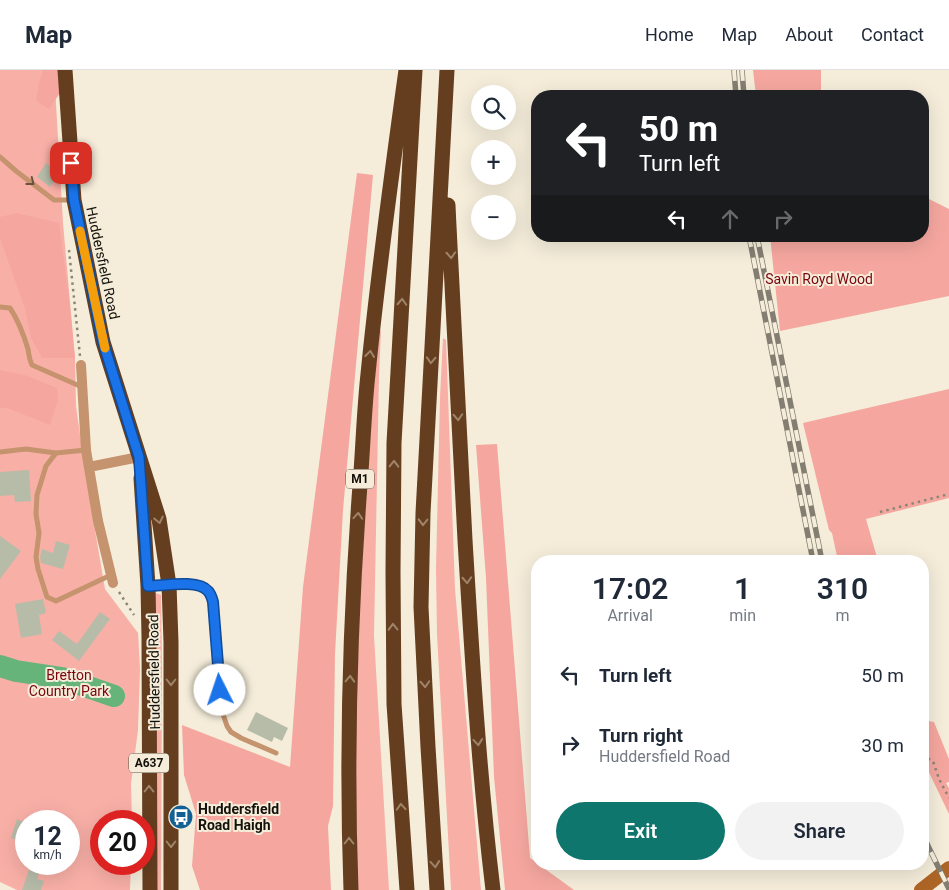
<!DOCTYPE html>
<html lang="en">
<head>
<meta charset="utf-8">
<style>
  body { margin:0; font-family:Roboto,sans-serif; background:#f2f2f3; color:#1f2937; height:100vh; display:flex; flex-direction:column; font-size:19px; white-space:nowrap }
  * { box-sizing:border-box; margin:0 }
  p { font-size:16px; color:#747a83 }
  .icon { flex:none; width:28px; height:28px; fill:none; stroke:currentColor; stroke-width:2; stroke-linecap:round; stroke-linejoin:round }
  .map { position:relative; flex:1; overflow:hidden }
  .side { position:absolute; left:531px; top:485px; width:398px; height:315px; display:flex; flex-direction:column; background:#fff; border-radius:20px; box-shadow:0 5px 20px #0002 }
  .side>* { flex:none }
  .top-card { position:absolute; left:531px; top:20px; width:398px; height:152px; border-radius:20px; box-shadow:0 5px 20px #0002; background:#202124; color:#fff; overflow:hidden }
  .controls { position:absolute; left:471px; top:15px; display:grid; gap:10px }
  .controls a { display:grid; place-items:center; width:45px; height:45px; border-radius:50%; background:#fff; box-shadow:0 5px 20px #0002; font-size:25px }
  .speed { position:absolute; left:15px; top:740px; display:flex; gap:10px; font-size:25px; font-weight:700; text-align:center }
  .speed>* { display:grid; place-content:center; width:65px; height:65px; border-radius:50%; background:#fff; box-shadow:0 5px 20px #0002; line-height:1 }
  .speed small { font-size:12px; font-weight:400 }
  .speed .limit { border:8px solid #d22; background:#fff; color:#111 }
  .pin { position:absolute; display:grid; place-items:center; width:42px; height:42px; color:#fff; margin:-21px; border-radius:10px; box-shadow:0 2px 8px #0006 }
  .me { position:absolute; width:55px; margin:-28px; rotate:356deg; stroke-linejoin:round; filter:drop-shadow(0 0 4px #0008) }
  .turn { display:flex; align-items:center; gap:18px; height:105px; padding:0 25px; font-size:22px }
  .turn .icon { width:65px; height:65px; stroke-width:2.5 }
  .turn b { display:block; font-size:35px; line-height:42px }
  .lanes { display:flex; align-items:center; height:48px; padding:0 25px; background:#0003; justify-content:center; gap:25px; direction:ltr }
  .lanes .off { opacity:.35 }
  .eta { display:flex; justify-content:space-evenly; align-items:center; height:85px; text-align:center }
  .eta b { font-size:30px; font-weight:600; line-height:35px }
  .button { display:flex; gap:10px; margin-top:auto; padding:10px 25px }
  .button a { flex:1; height:58px; border-radius:30px; background:#0f766e; color:#fff; font-size:20px; font-weight:600; line-height:58px; text-align:center }
  .button a+a { background:#f2f2f3; color:#1f2937 }
  ul { padding:0; list-style:none }
  li { display:flex; align-items:center; gap:15px; height:70px; padding:0 25px }
  li div { flex:1 }
  li b { display:block; font-size:19px }
  li em { font-style:normal }
  header { display:flex; align-items:center; gap:30px; box-sizing:border-box; height:70px; padding:0 25px; background:#fff; border-bottom:1px solid #e0e1e3 }
  header strong { font-size:24px }
  nav { display:flex; gap:28px; margin-inline-start:auto; font-size:18px }
  .map>svg:first-child { display:block }
  .green { fill:#f8afa6; fill-rule:evenodd }
  .forest { fill:#f5a79f }
  .lines { fill:none; stroke-linecap:round; stroke-linejoin:round }
  .river { stroke:#66b479; stroke-width:22 }
  .building { fill:#b7bca9 }
  .path { stroke:#8b8578; stroke-width:2.5; stroke-dasharray:2.5 4; stroke-linecap:butt }
  .lane { stroke:#c5936e; stroke-width:5 }
  .street { stroke:#c5936e; stroke-width:10 }
  .secondary { stroke:#ad6526; stroke-width:14 }
  .highway { stroke:#653e1f; stroke-width:15 }
  .rail-casing { stroke:#847e72; stroke-width:5.5 }
  .rail { stroke:#f5edda; stroke-width:4; stroke-dasharray:11; stroke-linecap:butt }
  .oneway { stroke:#6c523c }
  .oneway2 { stroke:#9f846a }
  .route-casing { stroke:#114b97; stroke-width:12 }
  .route { stroke:#1a73e8; stroke-width:9 }
  .slow { stroke:#f59e0b; stroke-width:9 }
  .labels { text-anchor:middle; dominant-baseline:central; stroke-width:4; stroke-linejoin:round; paint-order:stroke }
  .shield { fill:#f5edda; stroke:#585349; stroke-width:1 }
  .shield-label { font-size:12px; font-weight:bold; fill:#14110b }
  .street-label { font-size:14px; fill:#14110b; stroke:#f5edda }
  .park-label { font-size:14px; fill:#7b050e; stroke:#f5edda }
  .poi-label { font-size:14px; font-weight:bold; fill:#14110b; stroke:#f5edda; text-anchor:start }
</style>
</head>
<body>
<header>
<strong>Map</strong>
<nav><a>Home</a><a>Map</a><a>About</a><a>Contact</a></nav>
</header>
<div class="map">
<svg width="949" height="820" viewBox="0 0 949 820">
  <rect width="100%" height="100%" fill="#f5edda"/>
  <!-- green -->
  <path class="green" d="M 0,0 L 54,0 L 63,153 L 75,288 L 76,336 L 86,407 L 105,519 L 138,563 L 140,599 L 138,660 L 131,714 L 132,751 L 101,751 L 101,794 L 131,794 L 130,820 L 17,820 L 0,812 ZM 26,751 L 69,751 L 69,794 L 26,794 Z
    M 378,260 L 381,261 L 379,305 L 374,566 L 389,820 L 357,820 L 355,631 L 365,407 Z
    M 443,268 L 446,270 L 455,519 L 481,820 L 451,820 L 437,564 L 436,499 L 440,327 Z
    M 156,523 L 161,525 L 162,599 L 161,820 L 155,820 L 153,527 Z"/>
  <!-- forest -->
  <path class="forest" d="M 43,0 L 60,0 L 60,23 L 49,39 L 36,31 L 39,13 Z
    M 753,0 L 821,0 L 821,26 L 756,26 Z
    M 357,103 L 373,105 L 343,440 L 335,584 L 333,736 L 328,756 L 331,820 L 200,820 L 192,796 L 196,744 L 184,705 L 182,655 L 290,697 L 303,517 Z
    M 923,126 L 949,139 L 949,226 L 780,261 L 770,166 L 922,166 Z
    M 17,143 L 59,153 L 69,228 L 75,288 L 42,288 L 31,268 L 25,239 L 0,168 L 0,147 Z
    M 0,300 L 25,305 L 57,318 L 58,331 L 50,355 L 7,338 L 0,338 Z
    M 949,319 L 949,428 L 866,449 L 878,491 L 838,491 L 832,463 L 829,460 L 803,353 Z
    M 497,374 L 530,788 L 574,820 L 505,820 L 494,707 L 486,508 L 476,375 Z
    M 923,650 L 934,652 L 949,689 L 949,712 L 946,713 L 949,718 L 949,744 L 923,690 Z"/>
  <g class="lines">
    <!-- river -->
    <path class="river" d="M 0,596 L 16,601 L 62,608 L 114,626"/>
  </g>
  <!-- building -->
  <path class="building" d="M 46,93 L 60,103 L 50,117 L 37,107 Z
    M 29,400 L 31,431 L 15,432 L 14,425 L 0,426 L 0,402 Z
    M 0,466 L 21,481 L 0,509 Z
    M 56,471 L 70,475 L 63,499 L 41,493 L 40,487 L 42,479 L 53,483 Z
    M 43,529 L 46,543 L 39,545 L 42,564 L 21,568 L 15,534 Z
    M 100,542 L 110,549 L 79,591 L 52,570 L 59,561 L 77,574 Z
    M 256,642 L 288,658 L 282,671 L 274,667 L 272,672 L 247,660 Z
    M 17,749 L 26,753 L 26,773 L 11,768 Z
    M 31,794 L 42,794 L 37,809 L 44,811 L 41,820 L 22,820 Z"/>
  <g class="lines">
    <!-- path -->
    <path class="path" d="M 69,180 L 80,286
      M 880,442 L 949,424
      M 119,522 L 134,545
      M 922,686 L 933,691 L 939,709 L 949,728"/>
    <!-- lane -->
    <path class="lane" d="M 0,87 L 16,101 L 54,130 L 71,130
      M 0,237 L 10,238 C 18,250 24,266 28,279 C 29,285 29,289 32,295 L 82,317
      M 86,380 L 56,383 L 46,396 L 37,425 L 36,444 L 39,463 L 36,487 L 38,499 L 47,527 L 56,531 L 111,505
      M 0,382 L 26,379 L 56,383
      M 151,516 C 163,515 192,511 202,517 C 209,520 211,525 213,532 L 221,638 L 227,656 L 231,662 L 241,668 L 276,683"/>
    <!-- street -->
    <path class="street" d="M 81,295 L 86,380 L 98,451 L 113,513
      M 89,397 L 139,387"/>
    <!-- secondary -->
    <path class="secondary" d="M 921,820 L 949,798"/>
    <!-- highway -->
    <path class="highway" d="M 65,0 L 74,130 L 103,272 L 159,449 L 169,515 L 171,572 L 171,820
      M 448,135 C 453,247 459,359 465,470 C 472,587 479,704 493,820
      M 141,408 L 148,516 L 149,567 L 150,820
      M 351,820 C 346,685 350,550 360,415 C 363,378 364,341 368,304 C 378,202 392,101 406,0
      M 407,820 L 394,634 L 393,502 L 394,373 L 415,0
      M 437,820 L 428,677 L 421,537 L 423,443 L 447,0"/>
    <defs>
      <path id="rail" d="M 734,0 L 736,26
        M 742,0 L 744,26
        M 749,166 L 813,491
        M 757,166 L 822,491
        M 922,762 L 929,778 L 949,819"/>
    </defs>
    <!-- rail casing -->
    <use href="#rail" class="rail-casing"/>
    <!-- rail -->
    <use href="#rail" class="rail"/>
  </g>
  <!-- one-way arrows -->
  <defs><path id="oneway-chevron" d="M-2-3.5L2.5 0L-2 3.5" fill="none" stroke-width="1.6" stroke-linecap="round" stroke-linejoin="round" transform="scale(1.25)"/></defs>
  <use class="oneway" href="#oneway-chevron" transform="translate(31 112) rotate(38)"/>
  <g class="oneway2">
    <use href="#oneway-chevron" transform="translate(451 185) rotate(87)"/>
    <use href="#oneway-chevron" transform="translate(402 232) rotate(-87)"/>
    <use href="#oneway-chevron" transform="translate(370 284) rotate(-83)"/>
    <use href="#oneway-chevron" transform="translate(431 290) rotate(93)"/>
    <use href="#oneway-chevron" transform="translate(458 347) rotate(87)"/>
    <use href="#oneway-chevron" transform="translate(394 394) rotate(-89)"/>
    <use href="#oneway-chevron" transform="translate(358 446) rotate(-86)"/>
    <use href="#oneway-chevron" transform="translate(159 450) rotate(78)"/>
    <use href="#oneway-chevron" transform="translate(423 452) rotate(91)"/>
    <use href="#oneway-chevron" transform="translate(467 510) rotate(87)"/>
    <use href="#oneway-chevron" transform="translate(393 557) rotate(-91)"/>
    <use href="#oneway-chevron" transform="translate(350 609) rotate(-88)"/>
    <use href="#oneway-chevron" transform="translate(171 612) rotate(90)"/>
    <use href="#oneway-chevron" transform="translate(425 614) rotate(87)"/>
    <use href="#oneway-chevron" transform="translate(478 672) rotate(85)"/>
    <use href="#oneway-chevron" transform="translate(149 719) rotate(-90)"/>
    <use href="#oneway-chevron" transform="translate(401 737) rotate(-94)"/>
    <use href="#oneway-chevron" transform="translate(349 771) rotate(-90)"/>
    <use href="#oneway-chevron" transform="translate(171 774) rotate(90)"/>
    <use href="#oneway-chevron" transform="translate(435 794) rotate(85)"/>
  </g>
  <g class="lines">
    <defs>
      <path id="route" d="M 71,93 L 74,130 L 103,272 L 139,387 L 148,516 C 162,516 198,509 208,521 C 211,524 212,528 213,532 L 220,620"/>
    </defs>
    <!-- route casing -->
    <use href="#route" class="route-casing"/>
    <!-- route -->
    <use href="#route" class="route"/>
    <!-- slow -->
    <path class="slow" d="M 80,161 L 105,278"/>
  </g>
  <!-- icons -->
  <defs>
    <symbol id="bus-disc" viewBox="-11 -11 22 22"><circle r="9.5" fill="#136194" stroke="#f5edda"/><path d="M-5-6H5V4H4V6H2V4H-2V6H-4V4H-5ZM-3.5-4V0h7V-4ZM-3.5 1.2v1.5H-2V1.2ZM2 1.2v1.5H3.5V1.2Z" fill="#fff"/></symbol>
  </defs>
  <g fill-rule="evenodd">
    <use href="#bus-disc" x="167" y="733" width="28" height="28"/>
  </g>
  <g class="labels">
    <!-- shield labels -->
    <g class="shield">
      <rect x="346" y="399.5" width="28" height="19" rx="4"/>
      <rect x="129" y="683.5" width="40" height="19" rx="4"/>
    </g>
    <g class="shield-label">
      <text x="360" y="409">M1</text>
      <text x="149" y="693">A637</text>
    </g>
    <!-- street labels -->
    <g class="street-label">
      <text transform="translate(103 193) rotate(78)">Huddersfield Road</text>
      <text transform="translate(154 602) rotate(-91)">Huddersfield Road</text>
    </g>
    <!-- park labels -->
    <g class="park-label">
      <text x="819" y="209">Savin Royd Wood</text>
      <text x="69" y="605">Bretton<tspan x="69" dy="16">Country Park</tspan></text>
    </g>
    <!-- poi labels -->
    <g class="poi-label">
      <text x="198" y="739">Huddersfield<tspan x="198" dy="16">Road Haigh</tspan></text>
    </g>
  </g>
</svg>
<div class="controls">
<a><svg class="icon" aria-label="search" viewBox="0 0 24 24"><circle cx="10" cy="10" r="6"/><path d="M15 15l6 6"/></svg></a>
<a>+</a>
<a>−</a>
</div>
<div class="speed"><div>12<small>km/h</small></div><div class="limit">20</div></div>
<div class="pin" style="left:71px;top:93px;background:#d93025"><svg class="icon" aria-label="arrive" viewBox="0 0 24 24"><path d="M6 21V4h12l-3 4 3 4H6"/></svg></div>
<svg class="me" style="left:220px;top:620px" viewBox="-20 -20 40 40"><circle r="19" fill="#fff"/><path d="M0-13L10 11 0 6-10 11z" fill="#1a73e8"/></svg>
<div class="top-card">
<div class="turn"><svg class="icon" aria-label="left" viewBox="0 0 24 24"><path d="M17 20v-9H6M10 6l-5 5 5 5"/></svg><div><b>50 m</b>Turn left</div></div>
<div class="lanes"><svg class="icon" aria-label="left" viewBox="0 0 24 24"><path d="M17 20v-9H6M10 6l-5 5 5 5"/></svg><svg class="icon off" aria-label="ahead" viewBox="0 0 24 24"><path d="M12 20V5M6 11l6-6 6 6"/></svg><svg class="icon off" aria-label="right" viewBox="0 0 24 24"><path d="M7 20v-9h11M14 6l5 5-5 5"/></svg></div>
</div>
<section class="side">
<div class="eta">
<div><b>17:02</b><p>Arrival</p></div>
<div><b>1</b><p>min</p></div>
<div><b>310</b><p>m</p></div>
</div>
<ul>
<li><svg class="icon" aria-label="left" viewBox="0 0 24 24"><path d="M17 20v-9H6M10 6l-5 5 5 5"/></svg><div><b>Turn left</b></div><em>50 m</em></li>
<li><svg class="icon" aria-label="right" viewBox="0 0 24 24"><path d="M7 20v-9h11M14 6l5 5-5 5"/></svg><div><b>Turn right</b><p>Huddersfield Road</p></div><em>30 m</em></li>
</ul>
<div class="button"><a>Exit</a><a>Share</a></div>
</section>
</div>
</body>
</html>
